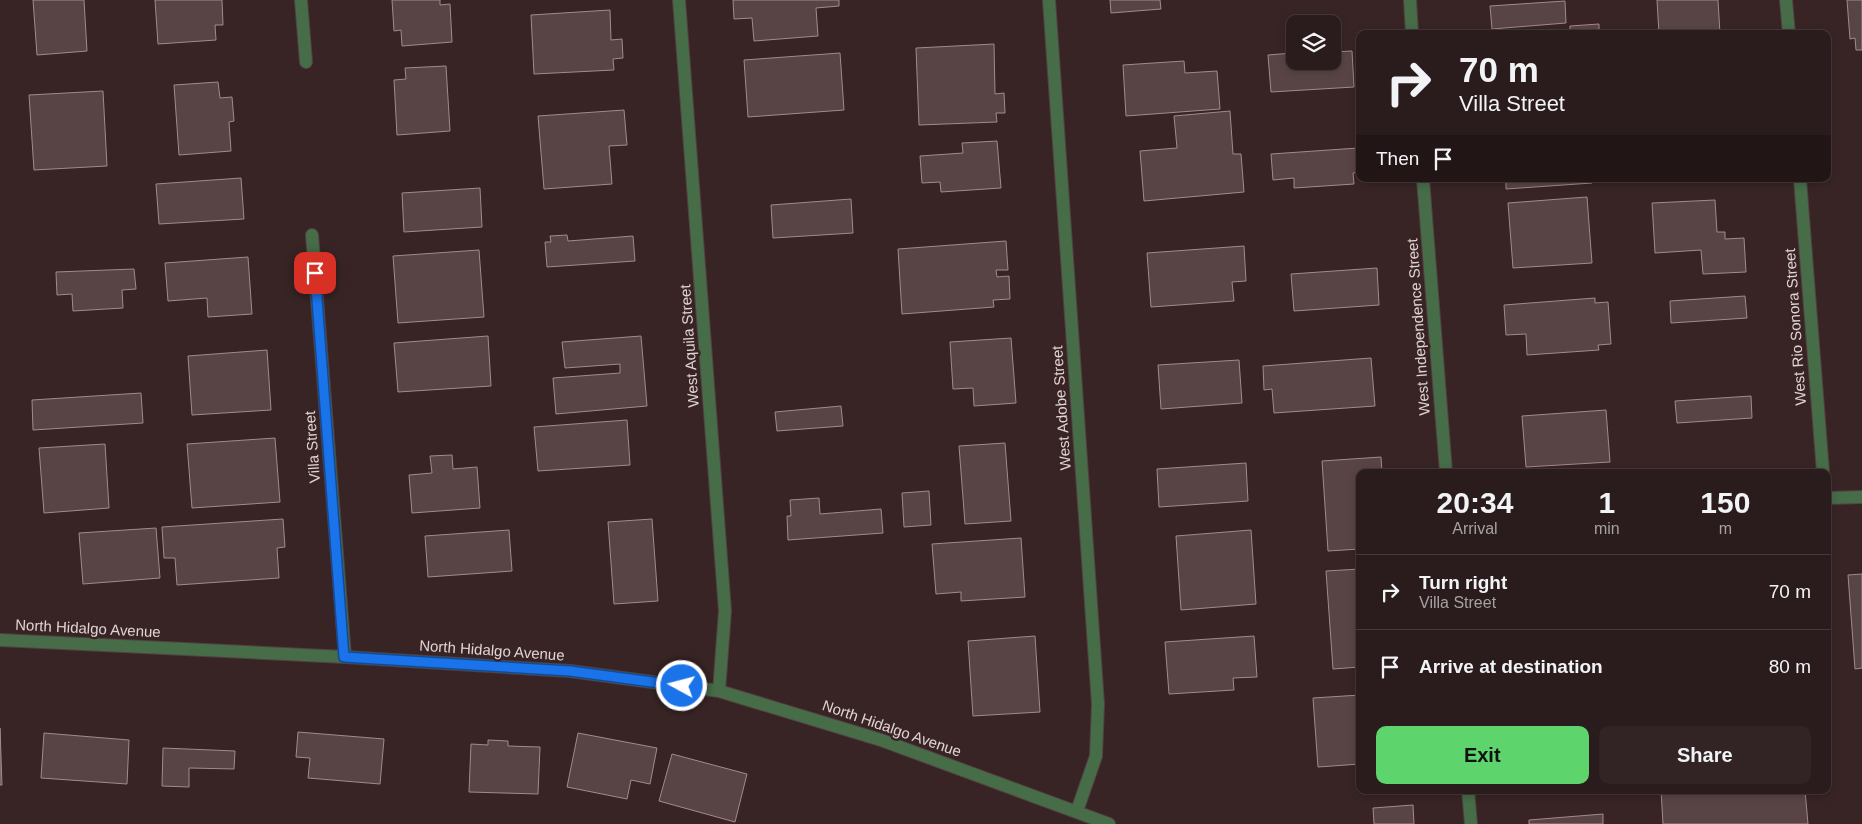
<!DOCTYPE html>
<html lang="en">
<head>
<meta charset="utf-8">
<style>
  body { margin:0; font-family:Arial,sans-serif; background:#322425; color:#f1f3f6; height:100vh; display:flex; flex-direction:column; font-size:19px; white-space:nowrap }
  * { box-sizing:border-box; margin:0 }
  p { font-size:16px; color:#a5a1a3 }
  .icon { flex:none; width:28px; height:28px; fill:none; stroke:currentColor; stroke-width:2; stroke-linecap:round; stroke-linejoin:round }
  .map { position:relative; flex:1; overflow:hidden }
  .side { position:absolute; left:1356px; top:469px; width:475px; height:325px; display:flex; flex-direction:column; background:#2a1b1c; border-radius:10px; box-shadow:0 2px 8px #0003,0 0 0 1px #46393b }
  .side>* { flex:none }
  .guide { position:absolute; left:1356px; top:30px; width:475px; height:152px; border-radius:10px; box-shadow:0 2px 8px #0003,0 0 0 1px #46393b; background:#2a1b1c; color:#f1f3f6; overflow:hidden }
  .fabs { position:absolute; left:1286px; top:15px; display:grid; gap:10px }
  .fabs a { display:grid; place-items:center; width:55px; height:55px; border-radius:10px; background:#2a1b1c; box-shadow:0 2px 8px #0003,0 0 0 1px #46393b; font-size:25px }
  .pin { position:absolute; display:grid; place-items:center; width:42px; height:42px; color:#fff; margin:-21px; border-radius:10px; box-shadow:0 2px 8px #0006 }
  .me { position:absolute; width:55px; margin:-28px; rotate:277deg; stroke-linejoin:round; filter:drop-shadow(0 0 4px #0008) }
  .turn { display:flex; align-items:center; gap:18px; height:105px; padding:0 20px; font-size:22px }
  .turn .icon { width:65px; height:65px; stroke-width:2.5 }
  .turn b { display:block; font-size:35px; line-height:42px }
  .then { display:flex; align-items:center; height:48px; padding:0 20px; background:#0003; gap:10px; font-size:19px }
  .eta { display:flex; justify-content:space-evenly; align-items:center; height:85px; text-align:center }
  .eta b { font-size:30px; font-weight:600; line-height:35px }
  .button { display:flex; gap:10px; margin-top:auto; padding:10px 20px }
  .button a { flex:1; height:58px; border-radius:10px; background:#5dd56c; color:#111; font-size:20px; font-weight:600; line-height:58px; text-align:center }
  .button a+a { background:#322425; color:#f1f3f6 }
  ul { padding:0; list-style:none }
  li { display:flex; align-items:center; gap:15px; height:75px; padding:0 20px; border-top:1px solid #46393b }
  li div { flex:1 }
  li b { display:block; font-size:19px }
  li em { font-style:normal }
  .map>svg:first-child { display:block }
  .building { fill:#594445; stroke:#a38a8b }
  .lines { fill:none; stroke-linecap:round; stroke-linejoin:round }
  .street-casing { stroke:#534041; stroke-width:14 }
  .street { stroke:#466c48; stroke-width:12 }
  .route-casing { stroke:#114b97; stroke-width:12 }
  .route { stroke:#1a73e8; stroke-width:9 }
  .labels { text-anchor:middle; dominant-baseline:central; stroke-width:5; stroke-linejoin:round; paint-order:stroke }
  .street-label { font-size:15px; fill:#e1d3d3; stroke:#382425 }
</style>
</head>
<body>
<div class="map">
<svg width="1862" height="824" viewBox="0 0 1862 824">
  <rect width="100%" height="100%" fill="#382425"/>
  <!-- building -->
  <path class="building" d="M 33,0 L 84,0 L 87,51 L 37,55 Z
    M 155,0 L 222,0 L 223,25 L 215,25 L 216,40 L 158,44 Z
    M 392,0 L 440,0 L 440,5 L 450,4 L 452,42 L 402,46 L 401,30 L 394,31 Z
    M 733,0 L 839,0 L 839,6 L 816,8 L 818,36 L 754,41 L 752,18 L 734,19 Z
    M 1110,0 L 1160,0 L 1161,9 L 1111,13 Z
    M 1657,0 L 1718,0 L 1720,34 L 1659,34 Z
    M 1847,0 L 1862,0 L 1862,50 L 1856,50 L 1855,38 L 1850,39 Z
    M 1565,1 L 1566,23 L 1492,29 L 1490,6 Z
    M 610,10 L 611,40 L 622,39 L 623,58 L 613,59 L 614,70 L 534,74 L 531,15 Z
    M 1599,24 L 1599,34 L 1570,34 L 1570,26 Z
    M 1293,43 L 1295,43 L 1295,61 L 1332,61 L 1332,52 L 1352,51 L 1354,87 L 1271,92 L 1268,55 L 1293,53 Z
    M 994,44 L 995,94 L 1004,93 L 1005,113 L 996,113 L 997,122 L 919,125 L 916,48 Z
    M 840,53 L 844,110 L 748,117 L 744,60 Z
    M 1184,61 L 1185,73 L 1217,71 L 1220,109 L 1126,116 L 1123,65 Z
    M 446,66 L 450,131 L 397,135 L 394,80 L 406,79 L 405,68 Z
    M 218,82 L 220,98 L 232,97 L 234,121 L 229,122 L 231,151 L 179,155 L 174,85 Z
    M 103,91 L 107,166 L 34,170 L 29,95 Z
    M 624,110 L 627,145 L 609,146 L 612,184 L 544,189 L 538,116 Z
    M 1230,111 L 1233,154 L 1241,154 L 1244,192 L 1144,201 L 1140,151 L 1177,148 L 1174,116 Z
    M 997,141 L 1001,188 L 941,192 L 940,182 L 922,183 L 920,156 L 963,153 L 962,143 Z
    M 1358,148 L 1359,172 L 1353,173 L 1354,184 L 1294,188 L 1294,178 L 1273,180 L 1271,154 Z
    M 241,178 L 244,219 L 159,224 L 156,184 Z
    M 1506,179 L 1592,179 L 1592,183 L 1506,189 Z
    M 480,188 L 482,227 L 404,232 L 402,193 Z
    M 1587,197 L 1592,263 L 1513,268 L 1508,203 Z
    M 851,199 L 853,233 L 773,238 L 771,205 Z
    M 1715,200 L 1717,232 L 1725,232 L 1725,239 L 1744,238 L 1746,272 L 1703,274 L 1701,250 L 1655,253 L 1652,203 Z
    M 567,235 L 568,241 L 633,236 L 635,261 L 547,267 L 545,242 L 551,242 L 550,236 Z
    M 1006,241 L 1008,270 L 996,270 L 997,277 L 1009,276 L 1010,299 L 993,300 L 994,307 L 902,314 L 898,249 Z
    M 1244,246 L 1246,281 L 1232,282 L 1234,301 L 1151,307 L 1147,253 Z
    M 479,250 L 484,317 L 398,323 L 393,256 Z
    M 248,257 L 252,314 L 208,317 L 207,298 L 168,301 L 165,263 Z
    M 1377,268 L 1379,305 L 1294,311 L 1291,274 Z
    M 134,269 L 136,289 L 122,290 L 123,308 L 73,311 L 72,294 L 57,295 L 56,272 Z
    M 1745,296 L 1747,318 L 1671,323 L 1670,301 Z
    M 1595,298 L 1595,303 L 1608,302 L 1611,344 L 1598,345 L 1599,350 L 1527,355 L 1526,334 L 1506,335 L 1504,305 Z
    M 488,336 L 491,386 L 398,392 L 394,343 Z
    M 641,336 L 647,406 L 556,414 L 553,378 L 620,373 L 620,364 L 565,368 L 562,342 Z
    M 1011,338 L 1016,403 L 974,406 L 973,388 L 953,389 L 950,342 Z
    M 267,350 L 271,410 L 192,415 L 188,356 Z
    M 1371,358 L 1375,406 L 1274,413 L 1272,389 L 1264,390 L 1263,366 Z
    M 1239,360 L 1242,403 L 1161,409 L 1158,365 Z
    M 141,393 L 143,423 L 33,430 L 32,400 Z
    M 1751,396 L 1752,418 L 1677,423 L 1675,401 Z
    M 841,406 L 843,426 L 777,431 L 775,412 Z
    M 1606,410 L 1610,462 L 1526,467 L 1522,416 Z
    M 627,420 L 630,465 L 538,471 L 534,427 Z
    M 275,438 L 280,502 L 192,508 L 187,444 Z
    M 1005,443 L 1011,521 L 965,524 L 959,446 Z
    M 105,444 L 109,508 L 44,513 L 39,448 Z
    M 452,455 L 453,469 L 477,467 L 480,508 L 412,513 L 409,475 L 432,473 L 430,456 Z
    M 1381,457 L 1382,472 L 1360,472 L 1360,549 L 1328,551 L 1322,461 Z
    M 1246,463 L 1248,501 L 1159,507 L 1157,469 Z
    M 929,491 L 931,525 L 904,527 L 902,493 Z
    M 819,498 L 820,514 L 881,509 L 883,533 L 788,540 L 787,516 L 791,516 L 790,500 Z
    M 283,519 L 285,547 L 277,548 L 279,578 L 177,585 L 175,558 L 164,558 L 162,527 Z
    M 652,519 L 658,601 L 614,604 L 608,522 Z
    M 156,528 L 160,578 L 83,584 L 79,533 Z
    M 509,530 L 512,571 L 428,577 L 425,536 Z
    M 1251,530 L 1256,604 L 1181,610 L 1176,536 Z
    M 1021,538 L 1025,597 L 961,601 L 961,592 L 936,594 L 932,544 Z
    M 1360,569 L 1360,667 L 1333,669 L 1326,571 Z
    M 1862,574 L 1862,668 L 1855,669 L 1848,575 Z
    M 1035,636 L 1040,712 L 973,716 L 968,641 Z
    M 1254,636 L 1257,677 L 1233,678 L 1234,690 L 1169,694 L 1165,642 Z
    M 1360,695 L 1360,764 L 1318,767 L 1313,698 Z
    M 0,728 L 2,785 L 0,785 Z
    M 298,732 L 384,739 L 380,784 L 308,778 L 310,758 L 296,757 Z
    M 44,733 L 129,740 L 127,784 L 41,778 Z
    M 578,733 L 657,748 L 650,784 L 631,780 L 627,799 L 567,787 Z
    M 488,740 L 508,741 L 508,746 L 540,747 L 538,794 L 469,792 L 471,744 L 488,745 Z
    M 163,748 L 235,751 L 234,769 L 189,768 L 189,787 L 162,786 Z
    M 672,754 L 747,774 L 735,822 L 659,801 Z
    M 1661,790 L 1805,790 L 1808,824 L 1663,824 Z
    M 1413,805 L 1414,824 L 1374,824 L 1373,808 Z
    M 1603,814 L 1603,824 L 1529,824 L 1529,820 Z"/>
  <g class="lines">
    <defs>
      <path id="street" d="M 301,0 L 306,62
        M 679,0 L 725,611 L 719,691
        M 1049,0 L 1098,704 L 1096,756 L 1077,811
        M 1410,0 L 1412,34
        M 1786,0 L 1789,34
        M 1423,179 L 1446,472
        M 1800,179 L 1823,472
        M 312,235 L 345,657
        M 1828,498 L 1862,497
        M 0,640 L 345,657 L 570,671 L 719,691 L 881,740 L 1109,824
        M 1468,790 L 1471,824"/>
    </defs>
    <!-- street casing -->
    <use href="#street" class="street-casing"/>
    <!-- street -->
    <use href="#street" class="street"/>
  </g>
  <g class="lines">
    <defs>
      <path id="route" d="M 315,273 L 344,657 L 570,671 L 682,686"/>
    </defs>
    <!-- route casing -->
    <use href="#route" class="route-casing"/>
    <!-- route -->
    <use href="#route" class="route"/>
  </g>
  <g class="labels">
    <!-- street labels -->
    <g class="street-label">
      <text transform="translate(1418 327) rotate(-94)">West Independence Street</text>
      <text transform="translate(1795 327) rotate(-94)">West Rio Sonora Street</text>
      <text transform="translate(689 346) rotate(-94)">West Aquila Street</text>
      <text transform="translate(1061 408) rotate(-94)">West Adobe Street</text>
      <text transform="translate(312 447) rotate(-94)">Villa Street</text>
      <text transform="translate(88 628) rotate(3)">North Hidalgo Avenue</text>
      <text transform="translate(492 650) rotate(4)">North Hidalgo Avenue</text>
      <text transform="translate(892 728) rotate(19)">North Hidalgo Avenue</text>
    </g>
  </g>
</svg>
<div class="fabs">
<a><svg class="icon" aria-label="layers" viewBox="0 0 24 24"><path d="M12 4l9 5-9 5-9-5zM3 14l9 5 9-5"/></svg></a>
</div>
<div class="pin" style="left:315px;top:273px;background:#d93025"><svg class="icon" aria-label="arrive" viewBox="0 0 24 24"><path d="M6 21V4h12l-3 4 3 4H6"/></svg></div>
<svg class="me" style="left:682px;top:686px" viewBox="-20 -20 40 40"><circle r="17" fill="#1a73e8" stroke="#fff" stroke-width="3"/><path d="M0-11L8 9 0 5-8 9z" fill="#fff"/></svg>
<div class="guide">
<div class="turn"><svg class="icon" aria-label="right" viewBox="0 0 24 24"><path d="M7 20v-9h11M14 6l5 5-5 5"/></svg><div><b>70 m</b>Villa Street</div></div>
<div class="then">Then<svg class="icon" aria-label="arrive" viewBox="0 0 24 24"><path d="M6 21V4h12l-3 4 3 4H6"/></svg></div>
</div>
<section class="side">
<div class="eta">
<div><b>20:34</b><p>Arrival</p></div>
<div><b>1</b><p>min</p></div>
<div><b>150</b><p>m</p></div>
</div>
<ul>
<li><svg class="icon" aria-label="right" viewBox="0 0 24 24"><path d="M7 20v-9h11M14 6l5 5-5 5"/></svg><div><b>Turn right</b><p>Villa Street</p></div><em>70 m</em></li>
<li><svg class="icon" aria-label="arrive" viewBox="0 0 24 24"><path d="M6 21V4h12l-3 4 3 4H6"/></svg><div><b>Arrive at destination</b></div><em>80 m</em></li>
</ul>
<div class="button"><a>Exit</a><a>Share</a></div>
</section>
</div>
</body>
</html>
